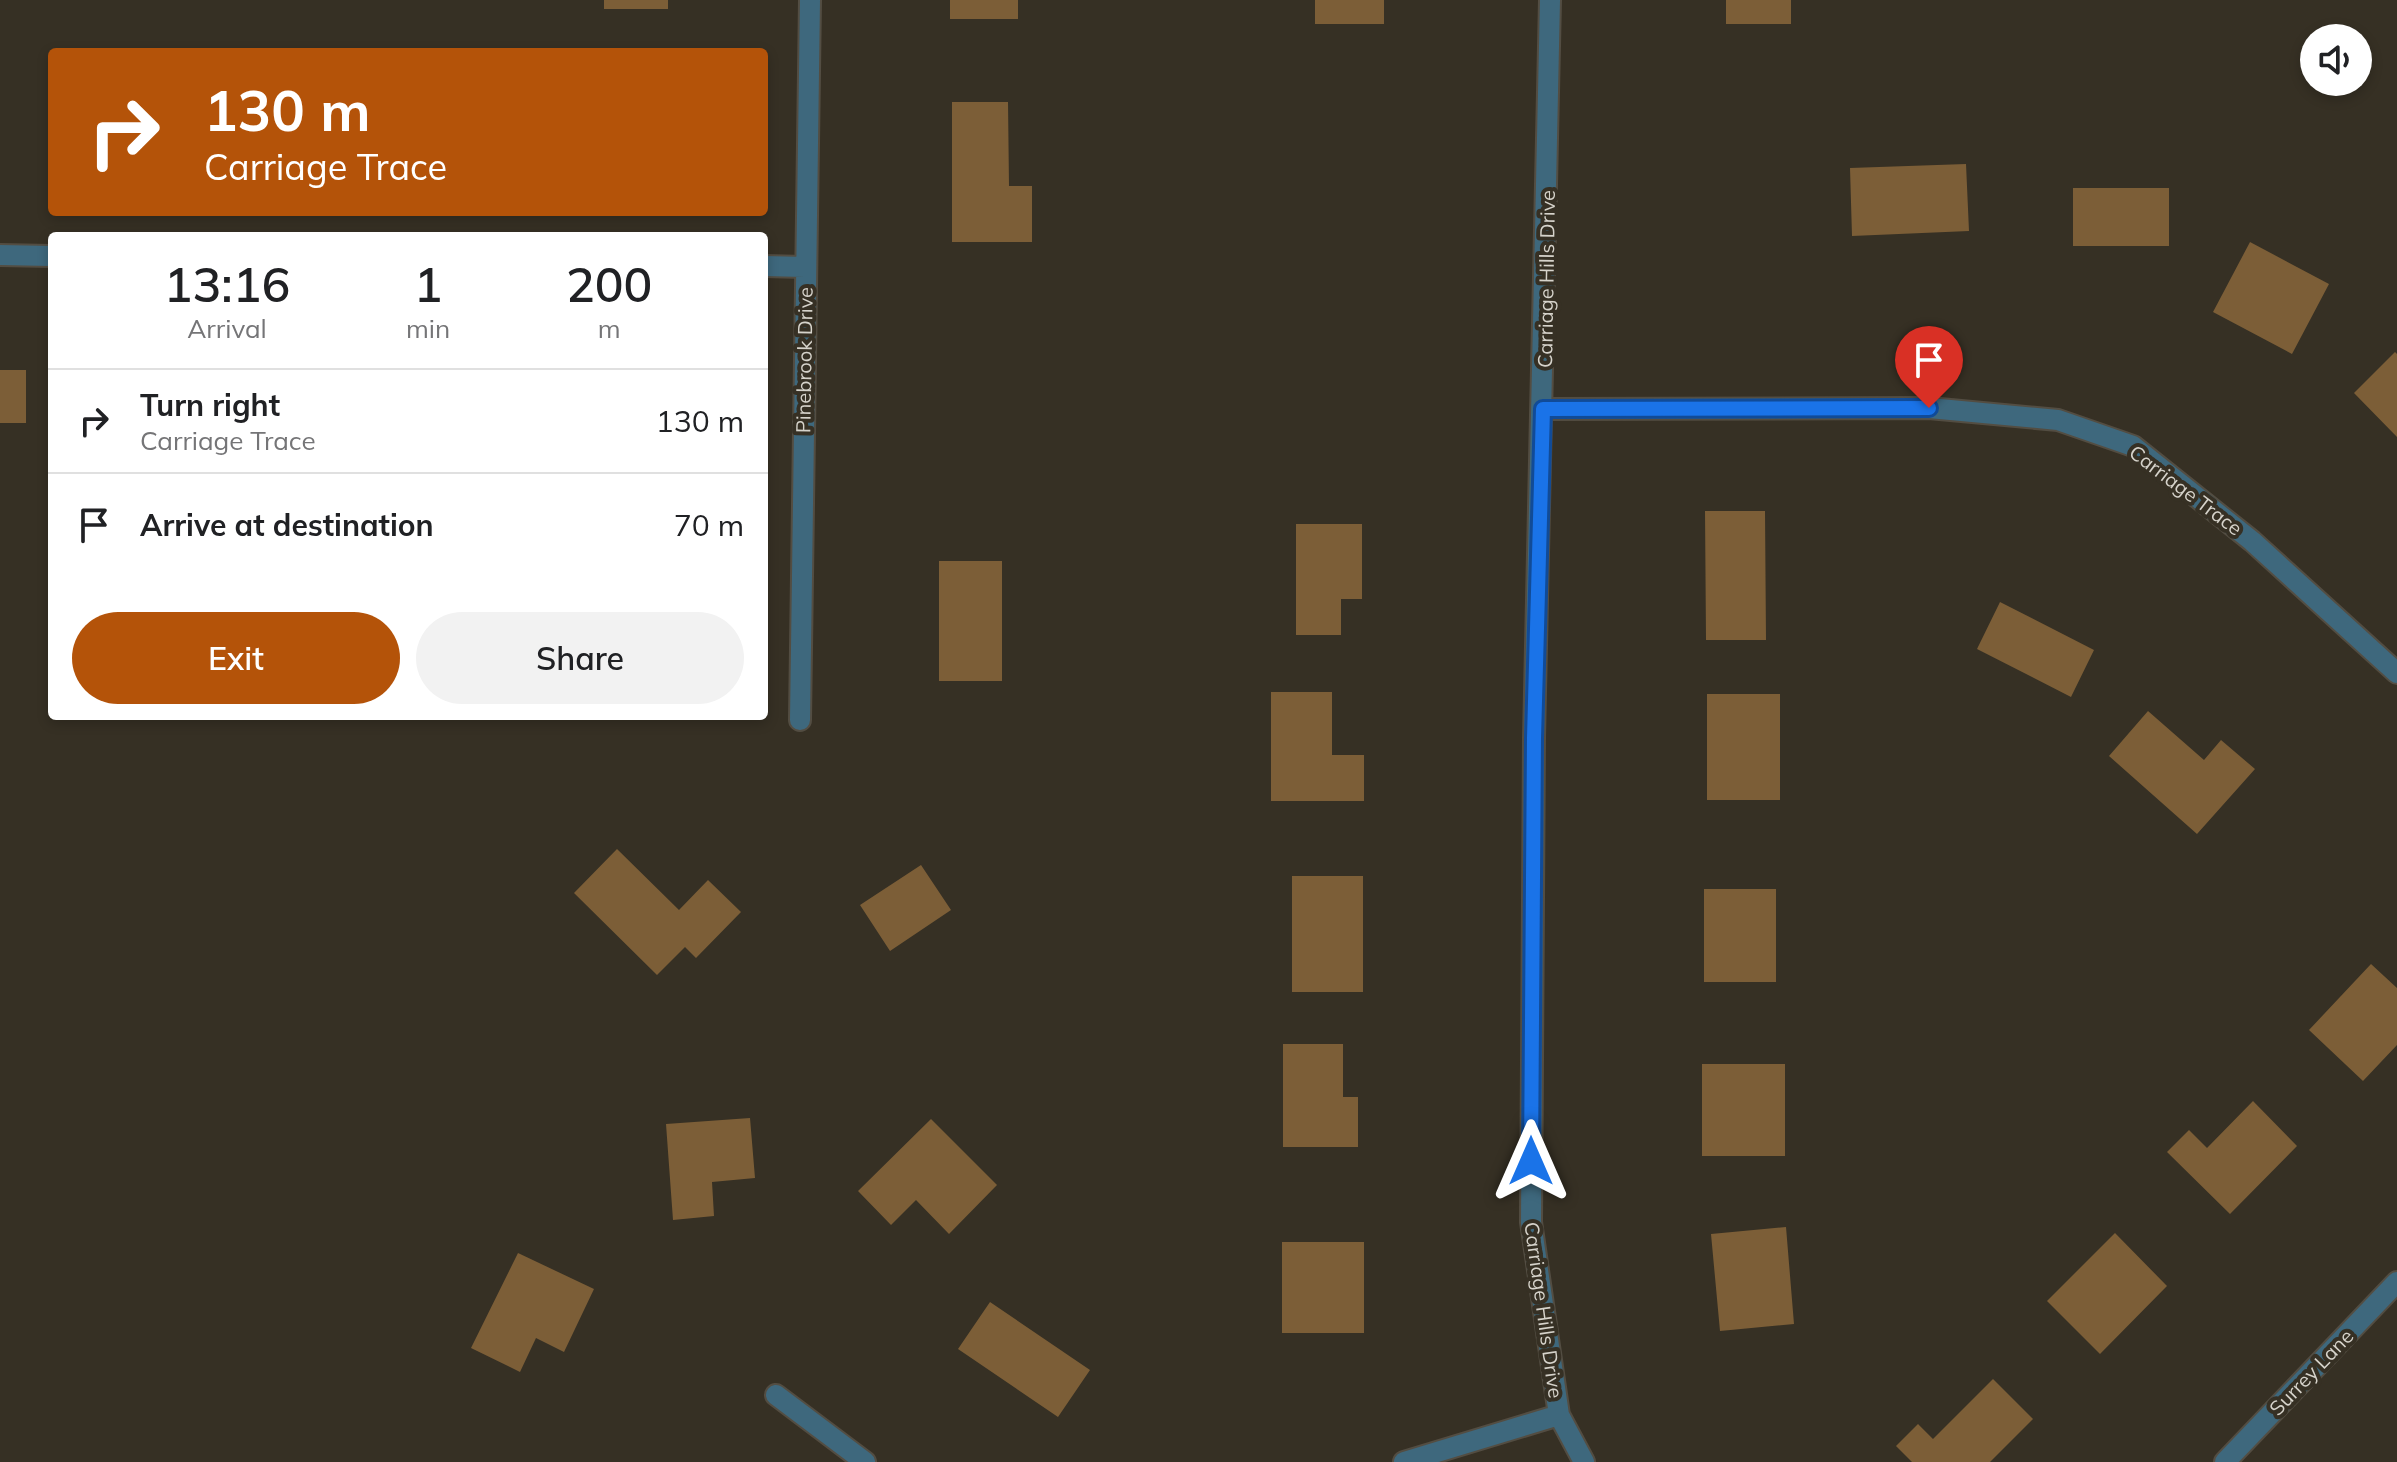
<!DOCTYPE html>
<html lang="en">
<head>
<meta charset="utf-8">
<style>
  body { margin:0; font-family:Mulish,sans-serif; background:#f2f2f2; color:#202124; height:100vh; display:flex; flex-direction:column; font-size:30px; white-space:nowrap }
  * { box-sizing:border-box; margin:0 }
  p { font-size:26px; color:#757577 }
  .icon { flex:none; width:44px; height:44px; fill:none; stroke:currentColor; stroke-width:2; stroke-linecap:round; stroke-linejoin:round }
  .map { position:relative; flex:1; overflow:hidden }
  .panel { position:absolute; left:48px; top:232px; width:720px; height:488px; display:flex; flex-direction:column; background:#fff; border-radius:8px; box-shadow:0 4px 12px #0003 }
  .panel>* { flex:none }
  .guide { position:absolute; left:48px; top:48px; width:720px; height:168px; border-radius:8px; box-shadow:0 4px 12px #0003; background:#b45309; color:#fff; overflow:hidden }
  .tools { position:absolute; left:2300px; top:24px; display:grid; gap:16px }
  .tools a { display:grid; place-items:center; width:72px; height:72px; border-radius:50%; background:#fff; box-shadow:0 4px 12px #0003; font-size:40px }
  .pin { position:absolute; display:grid; place-items:center; width:68px; height:68px; color:#fff; margin:-82px -34px; border-radius:50% 50% 50% 0; rotate:-45deg; box-shadow:0 0 8px #0007 }
  .pin .icon { rotate:45deg }
  .me { position:absolute; width:88px; margin:-44px; rotate:0deg; stroke-linejoin:round; filter:drop-shadow(0 0 6px #0008) }
  .turn { display:flex; align-items:center; gap:28px; height:168px; padding:0 24px; font-size:36px }
  .turn .icon { width:104px; height:104px; stroke-width:2.5 }
  .turn b { display:block; font-size:56px; line-height:68px }
  .eta { display:flex; justify-content:space-evenly; align-items:center; height:136px; text-align:center }
  .eta b { font-size:48px; font-weight:600; line-height:56px }
  .action { display:flex; gap:16px; margin-top:auto; padding:16px 24px }
  .action a { flex:1; height:92px; border-radius:48px; background:#b45309; color:#fff; font-size:32px; font-weight:600; line-height:92px; text-align:center }
  .action a+a { background:#f2f2f2; color:#202124 }
  ul { padding:0; list-style:none }
  li { display:flex; align-items:center; gap:24px; height:104px; padding:0 24px; border-top:2px solid #e0e0e0 }
  li div { flex:1 }
  li b { display:block; font-size:30px }
  li em { font-style:normal }
  .map>svg:first-child { display:block }
  .building { fill:#7c5e37 }
  .lines { fill:none; stroke-linecap:round; stroke-linejoin:round }
  .minor-casing { stroke:#534d42; stroke-width:24 }
  .minor { stroke:#3e687d; stroke-width:20 }
  .route-casing { stroke:#114b97; stroke-width:20 }
  .route { stroke:#1a73e8; stroke-width:14 }
  .labels { text-anchor:middle; dominant-baseline:central; stroke-width:8; stroke-linejoin:round; paint-order:stroke }
  .street-label { font-size:20px; fill:#d6d3cb; stroke:#363024 }
</style>
</head>
<body>
<div class="map">
<svg width="2397" height="1462" viewBox="0 0 2397 1462">
  <rect width="100%" height="100%" fill="#363024"/>
  <!-- building -->
  <path class="building" d="M 604,0 L 668,0 L 668,9 L 604,9 Z
    M 950,0 L 1018,0 L 1018,19 L 950,19 Z
    M 1315,0 L 1384,0 L 1384,24 L 1315,24 Z
    M 1726,0 L 1791,0 L 1791,24 L 1726,24 Z
    M 952,102 L 1008,102 L 1009,186 L 1032,186 L 1032,242 L 952,242 Z
    M 1966,164 L 1969,231 L 1852,236 L 1850,168 Z
    M 2073,188 L 2169,188 L 2169,246 L 2073,246 Z
    M 2250,242 L 2329,284 L 2292,354 L 2213,312 Z
    M 2395,352 L 2397,354 L 2397,437 L 2354,393 Z
    M 0,370 L 26,370 L 26,423 L 0,423 Z
    M 1705,511 L 1765,511 L 1766,640 L 1706,640 Z
    M 1296,524 L 1362,524 L 1362,599 L 1341,599 L 1341,635 L 1296,635 Z
    M 939,561 L 1002,561 L 1002,681 L 939,681 Z
    M 2000,602 L 2094,650 L 2071,697 L 1977,649 Z
    M 1271,692 L 1332,692 L 1332,755 L 1364,755 L 1364,801 L 1271,801 Z
    M 1707,694 L 1780,694 L 1780,800 L 1707,800 Z
    M 2148,711 L 2204,760 L 2221,740 L 2255,769 L 2197,834 L 2109,756 Z
    M 617,849 L 679,910 L 708,880 L 741,912 L 696,958 L 685,947 L 657,975 L 574,893 Z
    M 921,865 L 951,910 L 890,951 L 860,905 Z
    M 1292,876 L 1363,876 L 1363,992 L 1292,992 Z
    M 1704,889 L 1776,889 L 1776,982 L 1704,982 Z
    M 2371,964 L 2397,988 L 2397,1045 L 2363,1081 L 2309,1030 Z
    M 1283,1044 L 1343,1044 L 1343,1097 L 1358,1097 L 1358,1147 L 1283,1147 Z
    M 1702,1064 L 1785,1064 L 1785,1156 L 1702,1156 Z
    M 2253,1101 L 2297,1146 L 2230,1214 L 2167,1152 L 2189,1130 L 2207,1148 Z
    M 750,1118 L 755,1178 L 712,1182 L 714,1216 L 673,1220 L 666,1124 Z
    M 931,1119 L 997,1185 L 949,1234 L 916,1200 L 891,1225 L 858,1191 Z
    M 1786,1227 L 1794,1324 L 1720,1331 L 1711,1234 Z
    M 2115,1233 L 2167,1286 L 2100,1354 L 2047,1301 Z
    M 1282,1242 L 1364,1242 L 1364,1333 L 1282,1333 Z
    M 518,1253 L 594,1289 L 564,1352 L 536,1338 L 520,1372 L 471,1348 Z
    M 990,1302 L 1090,1370 L 1058,1417 L 958,1349 Z
    M 1993,1379 L 2033,1419 L 1990,1462 L 1912,1462 L 1896,1446 L 1918,1424 L 1933,1439 Z"/>
  <g class="lines">
    <defs>
      <path id="minor" d="M 1550,0 L 1534,738 L 1531,1222 L 1559,1415 L 1584,1462
        M 0,255 L 52,256
        M 764,266 L 805,267
        M 1543,409 L 1929,408 L 2058,420 L 2133,446 L 2252,541 L 2397,673
        M 800,720 L 810,0
        M 776,1395 L 865,1462
        M 1404,1462 L 1559,1415
        M 2225,1462 L 2397,1282"/>
    </defs>
    <!-- minor casing -->
    <use href="#minor" class="minor-casing"/>
    <!-- minor -->
    <use href="#minor" class="minor"/>
  </g>
  <g class="lines">
    <defs>
      <path id="route" d="M 1531,1161 L 1534,738 L 1543,409 L 1929,408"/>
    </defs>
    <!-- route casing -->
    <use href="#route" class="route-casing"/>
    <!-- route -->
    <use href="#route" class="route"/>
  </g>
  <g class="labels">
    <!-- street labels -->
    <g class="street-label">
      <text transform="translate(1546 279) rotate(-89)">Carriage Hills Drive</text>
      <text transform="translate(804 360) rotate(-89)">Pinebrook Drive</text>
      <text transform="translate(2186 490) rotate(37)">Carriage Trace</text>
      <text transform="translate(1544 1310) rotate(82)">Carriage Hills Drive</text>
      <text transform="translate(2311 1372) rotate(-46)">Surrey Lane</text>
    </g>
  </g>
</svg>
<div class="tools">
<a><svg class="icon" aria-label="sound" viewBox="0 0 24 24"><path d="M4 9h4l5-4v14l-5-4H4zM17 9q2 3 0 6"/></svg></a>
</div>
<div class="pin" style="left:1929px;top:408px;background:#d93025"><svg class="icon" aria-label="arrive" viewBox="0 0 24 24"><path d="M6 21V4h12l-3 4 3 4H6"/></svg></div>
<svg class="me" style="left:1531px;top:1161px" viewBox="-20 -20 40 40"><path d="M0-17L14 15 0 8-14 15z" fill="#1a73e8" stroke="#fff" stroke-width="4"/></svg>
<div class="guide">
<div class="turn"><svg class="icon" aria-label="right" viewBox="0 0 24 24"><path d="M7 20v-9h11M14 6l5 5-5 5"/></svg><div><b>130 m</b>Carriage Trace</div></div>
</div>
<section class="panel">
<div class="eta">
<div><b>13:16</b><p>Arrival</p></div>
<div><b>1</b><p>min</p></div>
<div><b>200</b><p>m</p></div>
</div>
<ul>
<li><svg class="icon" aria-label="right" viewBox="0 0 24 24"><path d="M7 20v-9h11M14 6l5 5-5 5"/></svg><div><b>Turn right</b><p>Carriage Trace</p></div><em>130 m</em></li>
<li><svg class="icon" aria-label="arrive" viewBox="0 0 24 24"><path d="M6 21V4h12l-3 4 3 4H6"/></svg><div><b>Arrive at destination</b></div><em>70 m</em></li>
</ul>
<div class="action"><a>Exit</a><a>Share</a></div>
</section>
</div>
</body>
</html>
